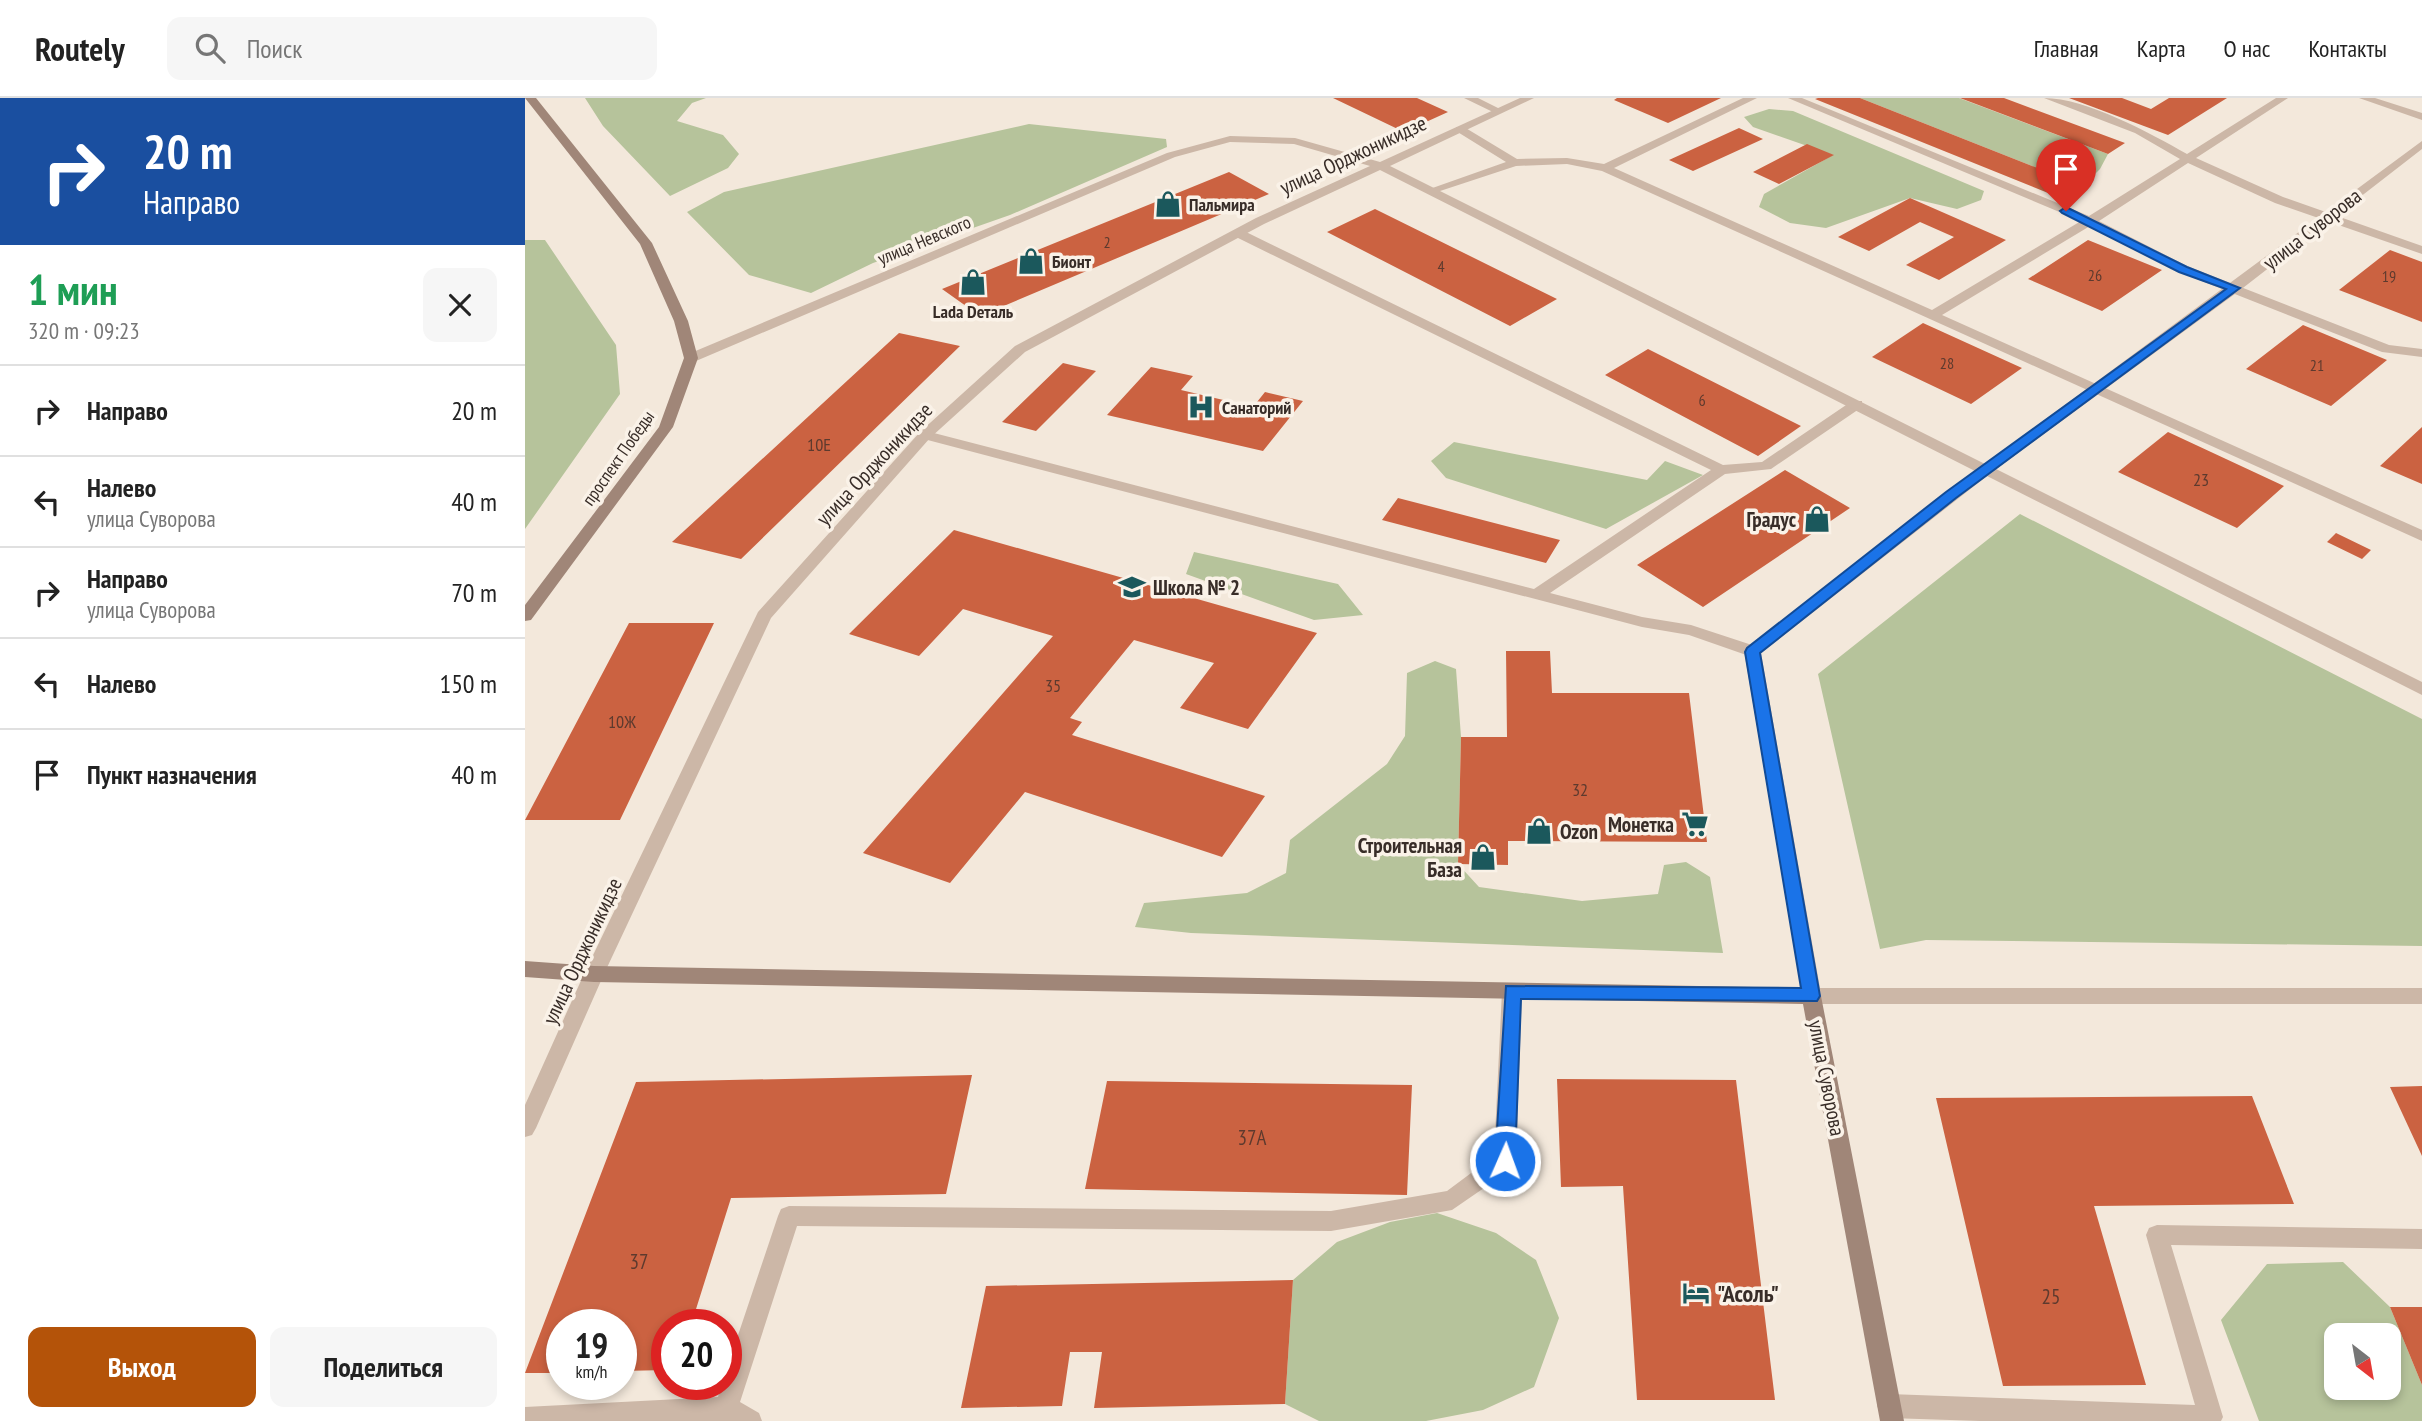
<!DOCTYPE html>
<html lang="ru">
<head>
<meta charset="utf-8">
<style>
  body { margin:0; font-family:"PT Sans Narrow",sans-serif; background:#f6f6f6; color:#222; height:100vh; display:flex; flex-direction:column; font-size:26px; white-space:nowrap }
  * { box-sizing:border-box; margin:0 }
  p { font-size:23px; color:#767676 }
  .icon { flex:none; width:38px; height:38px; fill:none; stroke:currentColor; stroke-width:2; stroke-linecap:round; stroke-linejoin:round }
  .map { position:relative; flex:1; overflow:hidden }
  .panel { display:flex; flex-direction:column; background:#fff; width:525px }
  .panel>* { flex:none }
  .banner { background:#1a4fa0; color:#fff; overflow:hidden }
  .needle { width:46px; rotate:149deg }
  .fabs { position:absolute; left:1799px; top:1225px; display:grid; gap:14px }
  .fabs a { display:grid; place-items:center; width:77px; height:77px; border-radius:14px; background:#fff; box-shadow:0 4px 10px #0003; font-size:35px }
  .speed { position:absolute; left:21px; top:1211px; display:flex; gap:14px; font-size:35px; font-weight:700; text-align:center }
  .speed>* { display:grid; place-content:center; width:91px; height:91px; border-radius:50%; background:#fff; box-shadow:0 4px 10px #0003; line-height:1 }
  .speed small { font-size:18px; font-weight:400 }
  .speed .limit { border:10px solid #d22; background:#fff; color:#111 }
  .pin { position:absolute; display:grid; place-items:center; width:60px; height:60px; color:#fff; margin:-72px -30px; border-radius:50% 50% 50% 0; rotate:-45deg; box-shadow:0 0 7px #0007 }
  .pin .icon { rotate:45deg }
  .me { position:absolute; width:77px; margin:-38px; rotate:2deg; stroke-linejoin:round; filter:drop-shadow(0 0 5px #0008) }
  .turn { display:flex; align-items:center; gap:24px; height:147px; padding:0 28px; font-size:32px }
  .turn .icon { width:91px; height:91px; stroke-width:2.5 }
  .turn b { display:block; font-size:49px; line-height:60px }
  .round { display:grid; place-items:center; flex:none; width:74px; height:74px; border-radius:14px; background:#f6f6f6 }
  .overview { display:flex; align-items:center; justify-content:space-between; height:119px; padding:0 28px }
  h1 { font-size:42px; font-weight:800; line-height:52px; color:#1e9e55 }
  .button { display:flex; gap:14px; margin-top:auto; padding:14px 28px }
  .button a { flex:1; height:80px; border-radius:14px; background:#b45309; color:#fff; font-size:28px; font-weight:800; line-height:80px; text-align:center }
  .button a+a { background:#f6f6f6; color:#222 }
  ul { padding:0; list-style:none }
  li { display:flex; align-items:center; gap:21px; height:91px; padding:0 28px; border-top:2px solid #e0e0e0 }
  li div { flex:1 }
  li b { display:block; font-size:26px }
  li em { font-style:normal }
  header { display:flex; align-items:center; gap:42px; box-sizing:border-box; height:98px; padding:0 35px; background:#fff; border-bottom:2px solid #e0e0e0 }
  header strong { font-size:33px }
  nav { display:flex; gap:38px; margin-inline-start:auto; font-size:24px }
  .search { width:490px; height:63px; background:#f6f6f6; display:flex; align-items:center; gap:18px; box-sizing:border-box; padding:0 24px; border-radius:14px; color:#767676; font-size:26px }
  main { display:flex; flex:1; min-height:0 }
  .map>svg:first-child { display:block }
  .green { fill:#b6c39b; fill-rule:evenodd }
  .building { fill:#cb6241 }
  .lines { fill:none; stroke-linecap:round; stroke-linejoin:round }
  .lane { fill:#ccb7a7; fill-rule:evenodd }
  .street { fill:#ccb7a7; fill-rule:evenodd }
  .secondary { fill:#a08678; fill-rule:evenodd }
  .route { fill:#1a73e8; stroke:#114b97; stroke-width:2 }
  .labels { text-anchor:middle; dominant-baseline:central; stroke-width:7; stroke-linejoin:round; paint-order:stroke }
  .far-number-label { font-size:16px; fill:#5d3a2e }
  .far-poi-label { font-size:18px; font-weight:bold; fill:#382d28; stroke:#faf2e8; text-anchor:start }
  .far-street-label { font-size:18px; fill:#382d28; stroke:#faf2e8 }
  .number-label { font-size:18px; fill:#5d3a2e }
  .street-label { font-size:21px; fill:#382d28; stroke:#faf2e8 }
  .poi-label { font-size:21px; font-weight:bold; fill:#382d28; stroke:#faf2e8; text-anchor:end }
  .near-number-label { font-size:21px; fill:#5d3a2e }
  .near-poi-label { font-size:24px; font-weight:bold; fill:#382d28; stroke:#faf2e8; text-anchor:start }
</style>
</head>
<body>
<header>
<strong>Routely</strong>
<div class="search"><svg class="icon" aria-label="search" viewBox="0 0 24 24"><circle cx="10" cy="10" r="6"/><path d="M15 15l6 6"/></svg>Поиск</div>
<nav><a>Главная</a><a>Карта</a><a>О нас</a><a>Контакты</a></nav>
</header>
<main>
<section class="panel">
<div class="banner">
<div class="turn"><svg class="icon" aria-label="right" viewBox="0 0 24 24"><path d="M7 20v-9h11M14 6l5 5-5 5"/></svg><div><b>20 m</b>Направо</div></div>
</div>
<div class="overview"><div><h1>1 мин</h1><p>320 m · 09:23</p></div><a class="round"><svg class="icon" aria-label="close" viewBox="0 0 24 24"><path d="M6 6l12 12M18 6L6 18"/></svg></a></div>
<ul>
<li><svg class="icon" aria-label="right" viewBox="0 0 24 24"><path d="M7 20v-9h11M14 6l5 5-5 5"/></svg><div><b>Направо</b></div><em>20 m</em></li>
<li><svg class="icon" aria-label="left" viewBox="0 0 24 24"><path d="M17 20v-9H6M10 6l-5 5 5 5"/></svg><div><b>Налево</b><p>улица Суворова</p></div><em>40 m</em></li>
<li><svg class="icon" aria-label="right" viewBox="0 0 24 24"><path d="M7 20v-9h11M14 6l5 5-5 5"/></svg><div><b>Направо</b><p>улица Суворова</p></div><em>70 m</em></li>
<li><svg class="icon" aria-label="left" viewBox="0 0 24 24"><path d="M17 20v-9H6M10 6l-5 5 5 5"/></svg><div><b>Налево</b></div><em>150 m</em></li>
<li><svg class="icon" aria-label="arrive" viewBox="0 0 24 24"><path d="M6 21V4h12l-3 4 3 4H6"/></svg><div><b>Пункт назначения</b></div><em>40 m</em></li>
</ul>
<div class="button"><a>Выход</a><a>Поделиться</a></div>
</section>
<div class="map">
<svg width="1897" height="1323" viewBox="0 0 1897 1323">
  <rect width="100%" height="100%" fill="#f3e8db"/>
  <!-- green -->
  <path class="green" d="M 60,0 L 181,0 L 167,5 L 152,23 L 198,37 L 214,56 L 203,70 L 145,98 L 78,28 Z
    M 1335,0 L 1434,0 L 1583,56 L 1575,71 L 1558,88 Z
    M 1244,11 L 1268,13 L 1459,93 L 1456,102 L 1432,111 L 1385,100 L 1301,130 L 1265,125 L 1234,109 L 1239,96 L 1308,57 L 1228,29 L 1219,19 Z
    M 504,26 L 641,41 L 642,49 L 485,117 L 348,165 L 286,195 L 224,177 L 162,114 L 199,94 Z
    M 0,142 L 20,142 L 91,247 L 95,296 L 0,431 Z
    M 929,344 L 1122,382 L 1140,363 L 1178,377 L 1081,431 L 921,380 L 906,363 Z
    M 1495,416 L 1897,621 L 1897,848 L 1401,842 L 1355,851 L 1293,576 Z
    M 669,454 L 813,486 L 838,517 L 789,522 L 661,476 Z
    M 910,563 L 931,571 L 936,639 L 933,766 L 954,789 L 1057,803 L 1133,796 L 1139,767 L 1161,764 L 1185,779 L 1198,855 L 666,835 L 610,829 L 619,805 L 722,795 L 761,775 L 765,742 L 862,666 L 880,638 L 882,575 Z
    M 912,1115 L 971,1135 L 1011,1162 L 1034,1220 L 1009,1289 L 958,1312 L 901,1323 L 794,1323 L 760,1306 L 768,1182 L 812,1144 L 865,1124 Z
    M 1818,1164 L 1865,1209 L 1897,1287 L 1897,1323 L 1734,1323 L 1696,1222 L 1742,1166 ZM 1811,1237 L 1864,1237 L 1864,1290 L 1811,1290 Z"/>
  <!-- building -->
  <path class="building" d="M 808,0 L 892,0 L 923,14 L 879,34 Z
    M 1092,0 L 1196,0 L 1143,25 L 1089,2 Z
    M 1293,0 L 1335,0 L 1558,88 L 1538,101 L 1290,1 Z
    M 1435,0 L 1479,0 L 1600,45 L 1583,56 Z
    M 1544,0 L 1597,0 L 1626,11 L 1644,0 L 1702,0 L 1643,37 Z
    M 1214,30 L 1238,41 L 1168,73 L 1144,62 Z
    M 1282,46 L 1309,57 L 1254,86 L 1228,74 Z
    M 704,74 L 744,96 L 455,218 L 417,191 Z
    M 1385,100 L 1481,142 L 1414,182 L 1381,167 L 1429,139 L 1395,124 L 1344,153 L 1313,139 Z
    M 850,111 L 1032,201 L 985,228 L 802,134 Z
    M 1563,142 L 1637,172 L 1577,213 L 1503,181 Z
    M 1865,152 L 1897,164 L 1897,224 L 1814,192 Z
    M 1398,225 L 1497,270 L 1446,306 L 1347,259 Z
    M 1778,227 L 1862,262 L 1806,308 L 1721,271 Z
    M 374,235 L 435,248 L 216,461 L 147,444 Z
    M 1123,251 L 1276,328 L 1233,358 L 1080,277 Z
    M 538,265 L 571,273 L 511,333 L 477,324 Z
    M 626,269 L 668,278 L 656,292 L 728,309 L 740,294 L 778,303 L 738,353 L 582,317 Z
    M 1897,329 L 1897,386 L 1855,368 Z
    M 1643,334 L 1759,388 L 1712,430 L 1593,374 Z
    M 1260,372 L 1325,410 L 1178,509 L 1112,467 Z
    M 873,400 L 1035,442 L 1021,465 L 857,422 Z
    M 429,432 L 792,535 L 723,631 L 655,610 L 689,565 L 609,542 L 545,620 L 557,624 L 547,637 L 740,698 L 697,759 L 500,694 L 425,785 L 338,755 L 528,538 L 438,511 L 394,558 L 324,536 Z
    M 1811,435 L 1846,452 L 1837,461 L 1802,444 Z
    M 104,525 L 189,525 L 95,722 L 0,722 Z
    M 981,553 L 1025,553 L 1027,595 L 1164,595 L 1182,744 L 983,743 L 983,767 L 933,766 L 936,639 L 982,639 Z
    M 447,977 L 421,1096 L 206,1100 L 166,1227 L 142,1227 L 142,1272 L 96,1273 L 96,1227 L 37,1227 L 37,1275 L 0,1275 L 111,984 Z
    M 1032,981 L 1211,982 L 1250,1302 L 1112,1302 L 1098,1088 L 1036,1089 Z
    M 582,983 L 887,987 L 882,1097 L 560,1091 Z
    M 1897,988 L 1897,1058 L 1865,989 Z
    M 1727,998 L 1769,1106 L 1569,1108 L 1621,1287 L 1478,1288 L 1411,1000 Z
    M 768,1182 L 760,1306 L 569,1310 L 577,1254 L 545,1254 L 537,1308 L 436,1310 L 461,1188 Z
    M 1865,1209 L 1897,1209 L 1897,1287 Z"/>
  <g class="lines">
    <!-- lane -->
    <path class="lane" d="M 939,0 L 953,0 L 979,13 L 970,15 Z
      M 1218,0 L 1232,0 L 1089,70 L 1407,212 L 1556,123 L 1263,0 L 1277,0 L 1564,118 L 1655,61 L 1610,35 L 1519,0 C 1561,0 1625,35 1662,56 L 1751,0 L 1763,0 L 1671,60 L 1758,99 L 1897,148 L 1897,156 L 1750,105 L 1663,65 L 1574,123 L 1662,168 L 1864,247 L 1897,251 L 1897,259 L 1857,254 L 1654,174 L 1565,128 L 1417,217 L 1897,432 L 1897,443 L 1077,73 L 1042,66 L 991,68 L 909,95 L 899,93 L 981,64 L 931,33 L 931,29 L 939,29 L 992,61 L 1042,60 L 1079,66 Z
      M 1834,0 L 1850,0 L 1897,15 L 1897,22 Z
      M 709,132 L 717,132 L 1198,367 L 1237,364 L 1327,303 L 1337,303 L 1337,309 L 1246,371 L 1200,376 L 1025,495 L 1117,519 L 1166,527 L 1233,549 L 1235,553 L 1233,557 L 1227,559 L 1164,537 L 1117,529 L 395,340 L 393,337 L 395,334 L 405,334 L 1009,491 L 1186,372 L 709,138 Z
      M 987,885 L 994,887 L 997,893 L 991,1063 L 988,1070 L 927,1112 L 806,1133 L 272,1128 L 215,1304 L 234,1315 L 237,1323 L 0,1323 L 0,1309 L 193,1299 L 197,1286 L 201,1286 L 201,1273 L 253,1118 L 256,1111 L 264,1108 L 806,1113 L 922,1093 L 969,1058 L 977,893 L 980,887 Z
      M 1632,1127 L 1897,1131 L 1897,1151 L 1646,1147 L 1698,1319 L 1696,1323 L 1455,1323 L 1364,1320 L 1356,1316 L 1352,1308 L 1356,1300 L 1364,1296 L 1670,1307 L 1621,1137 L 1624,1130 Z"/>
    <!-- street -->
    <path class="street" d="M 995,0 L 1009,0 L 865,68 L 1460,366 L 1897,43 L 1897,51 L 1714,193 L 1471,371 L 1897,584 L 1897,597 L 1462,378 L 1236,555 L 1295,890 L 1897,890 L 1897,906 L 1286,906 L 1279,904 L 1219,553 L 1450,373 L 855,72 L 739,126 L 500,254 L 405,340 L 246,520 L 79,876 L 11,1030 L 7,1037 L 0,1039 L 0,1007 L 59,876 L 233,514 L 395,334 L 490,248 L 731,120 L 845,68 L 769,46 L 705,44 L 650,59 L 171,263 L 161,263 L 161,257 L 642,55 L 705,38 L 770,40 L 855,64 Z"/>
    <!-- secondary -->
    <path class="secondary" d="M 0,0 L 11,0 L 127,145 L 163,223 L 173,260 L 148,329 L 6,522 L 0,523 L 0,507 L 134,329 L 159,260 L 149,223 L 115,146 Z
      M 0,863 L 69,868 L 1286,890 L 1293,892 L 1296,898 L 1379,1323 L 1355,1323 L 1278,906 L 69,884 L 0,879 Z"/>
  </g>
  <!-- route -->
  <path class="route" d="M 1541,109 L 1662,169 L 1715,190 L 1431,400 L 1235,555 L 1295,898 L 1292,903 L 996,901 L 990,1063 L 987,1069 L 980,1071 L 973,1069 L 970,1063 L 981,888 L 1276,890 L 1220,554 L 1222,550 L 1421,394 L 1701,191 L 1654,174 L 1537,115 L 1535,113 Z"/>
  <!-- icons -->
  <defs>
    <symbol id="shop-bare" viewBox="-9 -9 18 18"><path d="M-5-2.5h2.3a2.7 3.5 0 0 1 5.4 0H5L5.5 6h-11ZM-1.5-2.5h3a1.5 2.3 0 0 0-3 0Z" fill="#1b585c" stroke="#faf2e8" stroke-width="2.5" paint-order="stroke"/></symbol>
    <symbol id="hospital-bare" viewBox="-9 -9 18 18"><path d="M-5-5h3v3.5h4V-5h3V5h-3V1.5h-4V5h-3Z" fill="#1b585c" stroke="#faf2e8" stroke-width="2.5" paint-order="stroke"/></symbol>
    <symbol id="school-bare" viewBox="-9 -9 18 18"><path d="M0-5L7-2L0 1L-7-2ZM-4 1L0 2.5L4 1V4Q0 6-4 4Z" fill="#1b585c" stroke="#faf2e8" stroke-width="2.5" paint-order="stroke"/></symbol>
    <symbol id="supermarket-bare" viewBox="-9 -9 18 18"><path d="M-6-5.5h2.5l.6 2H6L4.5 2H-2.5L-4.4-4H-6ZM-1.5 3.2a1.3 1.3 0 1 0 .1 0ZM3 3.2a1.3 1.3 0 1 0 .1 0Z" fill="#1b585c" stroke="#faf2e8" stroke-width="2.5" paint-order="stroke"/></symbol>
    <symbol id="hotel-bare" viewBox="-9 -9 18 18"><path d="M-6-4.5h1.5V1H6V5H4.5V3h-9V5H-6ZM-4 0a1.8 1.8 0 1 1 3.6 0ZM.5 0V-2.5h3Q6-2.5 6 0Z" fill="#1b585c" stroke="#faf2e8" stroke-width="2.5" paint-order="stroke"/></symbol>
  </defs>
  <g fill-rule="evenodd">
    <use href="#shop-bare" x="624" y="87" width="38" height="38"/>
    <use href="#shop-bare" x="487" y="144" width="38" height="38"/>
    <use href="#shop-bare" x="429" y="165" width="38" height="38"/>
    <use href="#hospital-bare" x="657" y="290" width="38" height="38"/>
    <use href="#shop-bare" x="1273" y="402" width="38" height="38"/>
    <use href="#school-bare" x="588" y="470" width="38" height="38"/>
    <use href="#supermarket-bare" x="1151" y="707" width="38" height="38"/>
    <use href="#shop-bare" x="995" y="714" width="38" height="38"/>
    <use href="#shop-bare" x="939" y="740" width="38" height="38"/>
    <use href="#hotel-bare" x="1152" y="1176" width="38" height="38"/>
  </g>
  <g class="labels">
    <!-- far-number labels -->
    <g class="far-number-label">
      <text x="582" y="144">2</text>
      <text x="916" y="168">4</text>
      <text x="1570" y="177">26</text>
      <text x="1864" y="178">19</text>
      <text x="1422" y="265">28</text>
      <text x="1792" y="267">21</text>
      <text x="1177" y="302">6</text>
    </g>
    <!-- far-poi labels -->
    <g class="far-poi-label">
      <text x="664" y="106">Пальмира</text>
      <text x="527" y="163">Бионт</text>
      <text x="448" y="213" text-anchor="middle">Lada Dеталь</text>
      <text x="697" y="309">Санаторий</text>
    </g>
    <!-- far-street labels -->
    <g class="far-street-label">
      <text transform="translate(399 142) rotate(-23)">улица Невского</text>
      <text transform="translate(93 360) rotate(-55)">проспект Победы</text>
    </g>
    <!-- number labels -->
    <g class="number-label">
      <text x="294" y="346">10Е</text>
      <text x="1676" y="381">23</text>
      <text x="528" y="587">35</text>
      <text x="97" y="623">10Ж</text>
      <text x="1055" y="691">32</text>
    </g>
    <!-- street labels -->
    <g class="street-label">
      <text transform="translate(828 57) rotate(-25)">улица Орджоникидзе</text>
      <text transform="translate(1787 131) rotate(-38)">улица Суворова</text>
      <text transform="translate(349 366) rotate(-47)">улица Орджоникидзе</text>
      <text transform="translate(57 853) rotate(-65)">улица Орджоникидзе</text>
      <text transform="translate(1302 980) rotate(79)">улица Суворова</text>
    </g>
    <!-- poi labels -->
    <g class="poi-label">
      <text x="1271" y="421">Градус</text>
      <text x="628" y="489" text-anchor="start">Школа № 2</text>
      <text x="1149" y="726">Монетка</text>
      <text x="1035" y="733" text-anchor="start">Ozon</text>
      <text x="937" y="747">Строительная<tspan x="937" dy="24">База</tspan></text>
    </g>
    <!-- near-number labels -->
    <g class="near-number-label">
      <text x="727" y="1039">37А</text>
      <text x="114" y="1163">37</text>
      <text x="1526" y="1198">25</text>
    </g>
    <!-- near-poi labels -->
    <g class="near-poi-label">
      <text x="1192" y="1195">"Асоль"</text>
    </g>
  </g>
</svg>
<div class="fabs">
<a><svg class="needle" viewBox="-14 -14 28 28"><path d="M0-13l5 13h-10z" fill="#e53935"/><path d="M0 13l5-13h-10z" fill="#767676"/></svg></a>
</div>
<div class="speed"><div>19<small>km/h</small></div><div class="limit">20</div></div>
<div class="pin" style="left:1541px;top:113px;background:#d93025"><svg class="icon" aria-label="arrive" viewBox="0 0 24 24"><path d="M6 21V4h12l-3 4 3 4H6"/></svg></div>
<svg class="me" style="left:980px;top:1063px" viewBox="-20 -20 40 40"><circle r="17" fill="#1a73e8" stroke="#fff" stroke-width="3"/><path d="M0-11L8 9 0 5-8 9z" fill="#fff"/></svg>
</div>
</main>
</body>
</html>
